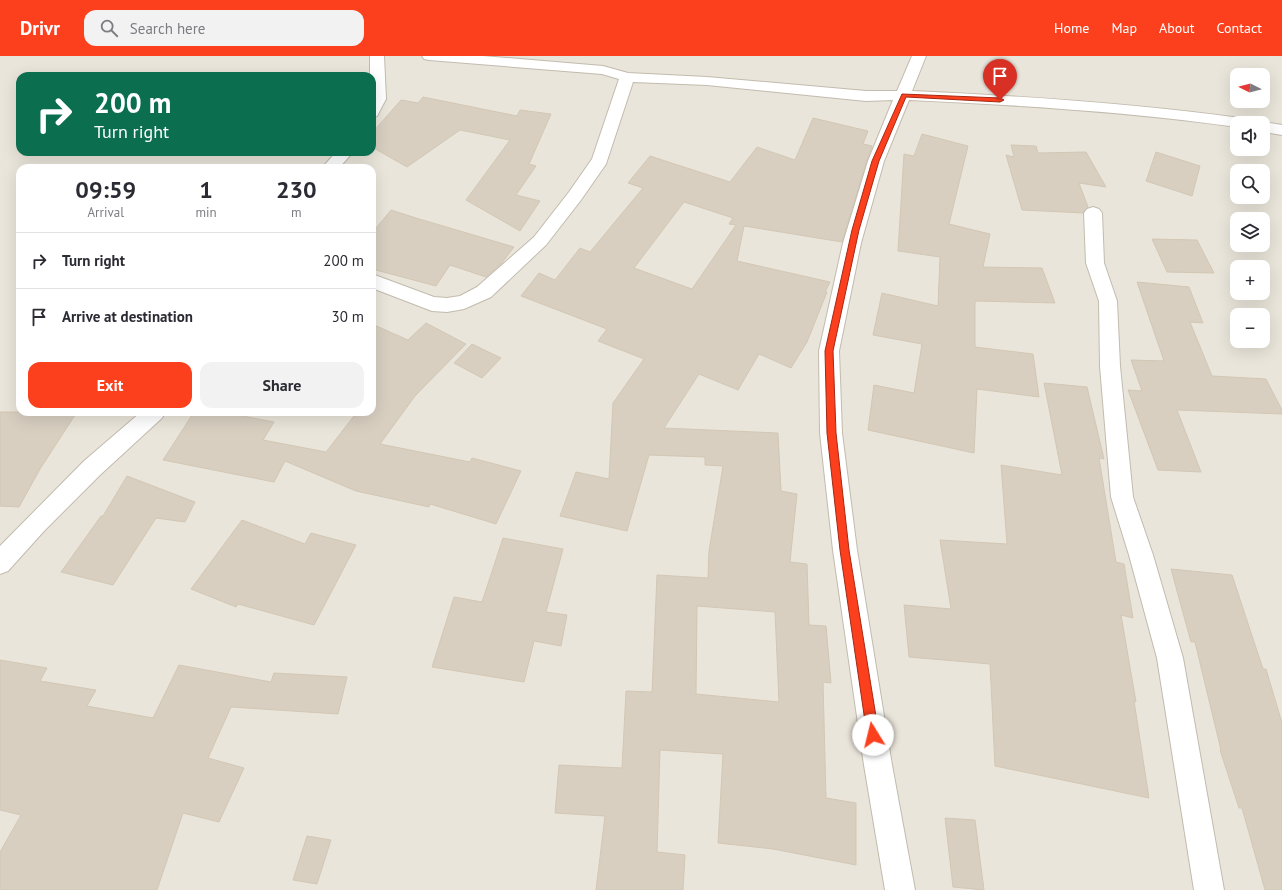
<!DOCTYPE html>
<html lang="en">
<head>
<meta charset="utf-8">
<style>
  body { margin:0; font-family:"PT Sans",sans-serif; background:#f2f2f3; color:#2b2b33; height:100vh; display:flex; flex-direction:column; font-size:15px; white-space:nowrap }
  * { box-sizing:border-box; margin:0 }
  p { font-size:13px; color:#7c7c81 }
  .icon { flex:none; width:22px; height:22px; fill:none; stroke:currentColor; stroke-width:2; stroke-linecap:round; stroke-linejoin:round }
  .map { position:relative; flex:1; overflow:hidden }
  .drawer { position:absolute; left:16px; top:108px; width:360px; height:252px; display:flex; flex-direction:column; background:#fff; border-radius:12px; box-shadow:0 4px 16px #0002 }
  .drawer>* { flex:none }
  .top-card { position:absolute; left:16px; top:16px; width:360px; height:84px; border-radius:12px; box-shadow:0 4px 16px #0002; background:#0b6e4f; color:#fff; overflow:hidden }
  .needle { width:26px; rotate:276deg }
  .controls { position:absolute; left:1230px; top:12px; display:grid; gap:8px }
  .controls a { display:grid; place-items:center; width:40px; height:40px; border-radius:8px; background:#fff; box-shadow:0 4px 16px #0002; font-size:20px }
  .pin { position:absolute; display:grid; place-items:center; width:34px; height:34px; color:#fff; margin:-41px -17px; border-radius:50% 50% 50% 0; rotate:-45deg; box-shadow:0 0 4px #0007 }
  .pin .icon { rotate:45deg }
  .me { position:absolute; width:44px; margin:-22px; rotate:351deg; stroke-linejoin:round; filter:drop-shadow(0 0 3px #0008) }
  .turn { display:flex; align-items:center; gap:14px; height:84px; padding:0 12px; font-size:18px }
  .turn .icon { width:52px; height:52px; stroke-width:2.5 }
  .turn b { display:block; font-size:28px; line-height:34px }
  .eta { display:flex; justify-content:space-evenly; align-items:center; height:68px; text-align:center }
  .eta b { font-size:24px; font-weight:700; line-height:28px }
  .button { display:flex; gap:8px; margin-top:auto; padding:8px 12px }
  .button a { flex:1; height:46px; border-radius:12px; background:#fc3f1d; color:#fff; font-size:16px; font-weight:700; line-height:46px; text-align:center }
  .button a+a { background:#f2f2f3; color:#2b2b33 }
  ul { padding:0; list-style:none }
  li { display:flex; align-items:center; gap:12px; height:56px; padding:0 12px; border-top:1px solid #e1e1e2 }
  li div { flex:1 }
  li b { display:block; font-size:15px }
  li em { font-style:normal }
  header { display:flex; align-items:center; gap:24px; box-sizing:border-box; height:56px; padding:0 20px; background:#fc3f1d; color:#fff }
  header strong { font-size:19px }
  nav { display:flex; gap:22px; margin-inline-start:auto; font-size:14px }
  .search { width:280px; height:36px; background:#f2f2f3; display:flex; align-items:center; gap:10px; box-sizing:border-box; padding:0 14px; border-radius:12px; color:#7c7c81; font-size:15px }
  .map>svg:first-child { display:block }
  .residential { fill:#eae5da; fill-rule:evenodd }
  .building { fill:#d8cfc1; stroke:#d3c7b4; fill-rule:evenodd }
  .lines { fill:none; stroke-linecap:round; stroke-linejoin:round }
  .street-casing { stroke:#c2bbae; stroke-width:2 }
  .street { fill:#fff; fill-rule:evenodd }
  .route { fill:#fc3f1d; stroke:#a42913 }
</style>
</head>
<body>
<header>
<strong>Drivr</strong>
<div class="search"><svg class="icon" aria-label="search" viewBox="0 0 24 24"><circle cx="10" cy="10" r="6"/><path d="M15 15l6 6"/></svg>Search here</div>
<nav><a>Home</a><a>Map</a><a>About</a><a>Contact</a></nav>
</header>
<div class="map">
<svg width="1282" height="834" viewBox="0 0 1282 834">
  <rect width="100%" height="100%" fill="#f6f3ec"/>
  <!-- residential -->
  <path class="residential" d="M 0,0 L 1282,0 L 1282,834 L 0,834 ZM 1237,19 L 1263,19 L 1263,45 L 1237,45 ZM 20,20 L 372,20 L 372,96 L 20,96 ZM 1237,67 L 1263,67 L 1263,93 L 1237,93 ZM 20,112 L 372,112 L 372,356 L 20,356 ZM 1237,115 L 1263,115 L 1263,141 L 1237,141 ZM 1237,163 L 1263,163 L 1263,189 L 1237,189 ZM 1237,211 L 1263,211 L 1263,237 L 1237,237 ZM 1237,259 L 1263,259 L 1263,285 L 1237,285 Z"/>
  <!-- building -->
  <path class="building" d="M 423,41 L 517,60 L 520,54 L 551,58 L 529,108 L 536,110 L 516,139 L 540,145 L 520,175 L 466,144 L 510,84 L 460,74 L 407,111 L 372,91 L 372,77 L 401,44 L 418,47 Z
    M 813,62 L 868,75 L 863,88 L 872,90 L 867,104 L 842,186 L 744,170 L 737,205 L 830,226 L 825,236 L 827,236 L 807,286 L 791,312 L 759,298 L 738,334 L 699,318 L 664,372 L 778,377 L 781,435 L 797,438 L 790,506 L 807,508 L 809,569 L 826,570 L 831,627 L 823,626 L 826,742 L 856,747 L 856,809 L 773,793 L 718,787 L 723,698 L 660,694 L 657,796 L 685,799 L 683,834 L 596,834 L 605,760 L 555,757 L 559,709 L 622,712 L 626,635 L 652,636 L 657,519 L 708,522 L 709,495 L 723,410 L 705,409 L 705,401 L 649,399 L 627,475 L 560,460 L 576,416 L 609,423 L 613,347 L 644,303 L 598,285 L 607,273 L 521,240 L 539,217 L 555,224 L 580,192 L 590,196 L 643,132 L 628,127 L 650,100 L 730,126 L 757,91 L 795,104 ZM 684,146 L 733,162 L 729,168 L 736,169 L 692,233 L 634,212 ZM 697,550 L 775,556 L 779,646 L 696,638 Z
    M 922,78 L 968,90 L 949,168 L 990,178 L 983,211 L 1042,212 L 1055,247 L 975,245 L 975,291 L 1033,298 L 1039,341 L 977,333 L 974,397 L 868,374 L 874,329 L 914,337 L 922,288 L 873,279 L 882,237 L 938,250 L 940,201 L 898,195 L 904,98 L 914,100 Z
    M 1011,89 L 1036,90 L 1038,97 L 1086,96 L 1106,131 L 1079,127 L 1088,151 L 1083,157 L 1022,154 L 1006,99 L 1014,101 Z
    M 1156,96 L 1200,110 L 1192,140 L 1146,125 Z
    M 391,154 L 416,162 L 514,191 L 501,208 L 486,221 L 450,209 L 436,230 L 372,213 L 372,177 Z
    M 1152,183 L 1197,184 L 1214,217 L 1167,216 Z
    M 1137,226 L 1189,231 L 1203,267 L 1190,266 L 1212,320 L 1266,323 L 1282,354 L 1282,358 L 1177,354 L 1201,416 L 1158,414 L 1128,334 L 1142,335 L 1131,304 L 1164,305 Z
    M 426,267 L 466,288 L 415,340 L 380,388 L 470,406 L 472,402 L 521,415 L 496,468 L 430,448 L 429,451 L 356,435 L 285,405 L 274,426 L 163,404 L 194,356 L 222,356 L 274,366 L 263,384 L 326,396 L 357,356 L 372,356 L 372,268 L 408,284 Z
    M 472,288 L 501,302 L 482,322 L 454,307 Z
    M 1044,327 L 1087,331 L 1104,403 L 1099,402 L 1116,506 L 1124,508 L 1133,562 L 1121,559 L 1136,646 L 1134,645 L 1149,742 L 995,710 L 990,608 L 909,601 L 904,549 L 951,553 L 940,484 L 1007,488 L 1001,409 L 1062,419 Z
    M 0,356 L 77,356 L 40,413 L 19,451 L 0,450 Z
    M 127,420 L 195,446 L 185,466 L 156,462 L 113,529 L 61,516 L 101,460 L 103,460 Z
    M 242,464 L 305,488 L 311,477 L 356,489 L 314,569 L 238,548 L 236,551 L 191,533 Z
    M 503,482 L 563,493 L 546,556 L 567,559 L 561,590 L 534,585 L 524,626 L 432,611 L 454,541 L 482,546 Z
    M 1171,513 L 1232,519 L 1263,613 L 1266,613 L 1282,667 L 1282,834 L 1265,834 L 1242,752 L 1239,752 L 1220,694 L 1221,694 L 1195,586 L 1191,586 Z
    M 0,604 L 47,612 L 40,625 L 96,634 L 87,650 L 153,662 L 179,609 L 271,626 L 274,617 L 347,621 L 338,658 L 231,651 L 208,702 L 244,712 L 219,766 L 183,757 L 157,834 L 0,834 L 0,796 L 21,759 L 0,754 Z
    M 945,762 L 975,764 L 984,834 L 953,831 Z
    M 307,780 L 331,784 L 317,828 L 293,824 Z"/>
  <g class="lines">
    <defs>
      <path id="street" d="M 370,0 L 384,0 L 386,43 L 377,60 L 372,62 L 372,20 L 370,20 Z
        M 422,0 L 483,0 L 603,10 L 628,17 L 707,21 L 866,35 L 897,35 L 912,0 L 926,0 L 912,35 C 1021,40 1132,47 1240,62 L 1246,64 L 1248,67 L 1237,67 L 1237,71 C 1129,56 1018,49 909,44 L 884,105 L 861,187 L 839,295 L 842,377 L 857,494 L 892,709 L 915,834 L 885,834 L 864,709 L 833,494 L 820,377 L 819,295 L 843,187 L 868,105 L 893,44 L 866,45 L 707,29 L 633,26 L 606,108 L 581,144 L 546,189 L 491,241 L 464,253 L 447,256 L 432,255 L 372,232 L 372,218 L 434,241 L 447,242 L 460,240 L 477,231 L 534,181 L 569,136 L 592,103 L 619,23 L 602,18 L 429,4 L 424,3 Z
        M 1263,66 L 1282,69 L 1282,79 L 1263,76 L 1263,67 L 1260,67 Z
        M 336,96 L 353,96 L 339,112 L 322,112 Z
        M 1093,151 L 1099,153 L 1102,157 L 1104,207 L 1117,245 L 1120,310 L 1133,441 L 1153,499 L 1183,602 L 1224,834 L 1194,834 L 1157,602 L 1129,499 L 1111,441 L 1100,310 L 1099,245 L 1086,207 L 1084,157 L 1087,153 Z
        M 141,356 L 165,356 L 162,362 L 100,419 L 44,475 L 8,515 L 0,518 L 0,490 L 84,405 Z"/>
    </defs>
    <!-- street casing -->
    <use href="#street" class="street-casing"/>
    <!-- street -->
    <use href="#street" class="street"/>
  </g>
  <!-- route -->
  <path class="route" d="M 902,38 L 1000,42 L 1004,44 L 1000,46 L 906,41 L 879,105 L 859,174 L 833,295 L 836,377 L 849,494 L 879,679 L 877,683 L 873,684 L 869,683 L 867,679 L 840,494 L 827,377 L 825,295 L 852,174 L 872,105 Z"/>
</svg>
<div class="controls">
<a><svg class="needle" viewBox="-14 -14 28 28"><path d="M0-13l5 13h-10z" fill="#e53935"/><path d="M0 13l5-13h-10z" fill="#7c7c81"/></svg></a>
<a><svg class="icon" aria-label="sound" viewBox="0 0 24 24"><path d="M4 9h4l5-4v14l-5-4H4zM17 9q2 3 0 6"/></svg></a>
<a><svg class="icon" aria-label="search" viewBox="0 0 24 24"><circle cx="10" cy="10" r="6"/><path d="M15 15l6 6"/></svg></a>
<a><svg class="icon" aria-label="layers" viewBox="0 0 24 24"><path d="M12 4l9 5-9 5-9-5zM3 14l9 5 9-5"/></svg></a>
<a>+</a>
<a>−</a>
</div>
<div class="pin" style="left:1000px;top:44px;background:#d93025"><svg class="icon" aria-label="arrive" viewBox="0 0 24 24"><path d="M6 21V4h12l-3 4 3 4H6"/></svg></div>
<svg class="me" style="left:873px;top:679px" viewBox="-20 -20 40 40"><circle r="19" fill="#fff"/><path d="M0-13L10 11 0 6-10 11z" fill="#fc3f1d"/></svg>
<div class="top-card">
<div class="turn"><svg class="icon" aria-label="right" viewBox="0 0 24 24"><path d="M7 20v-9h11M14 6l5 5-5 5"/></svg><div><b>200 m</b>Turn right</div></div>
</div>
<section class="drawer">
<div class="eta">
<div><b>09:59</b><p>Arrival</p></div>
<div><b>1</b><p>min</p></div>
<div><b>230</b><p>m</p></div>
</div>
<ul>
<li><svg class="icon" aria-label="right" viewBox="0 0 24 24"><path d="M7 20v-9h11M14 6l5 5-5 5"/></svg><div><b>Turn right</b></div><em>200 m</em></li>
<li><svg class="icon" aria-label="arrive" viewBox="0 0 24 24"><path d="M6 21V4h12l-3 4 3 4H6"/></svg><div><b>Arrive at destination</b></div><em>30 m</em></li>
</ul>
<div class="button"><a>Exit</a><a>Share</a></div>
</section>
</div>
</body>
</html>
